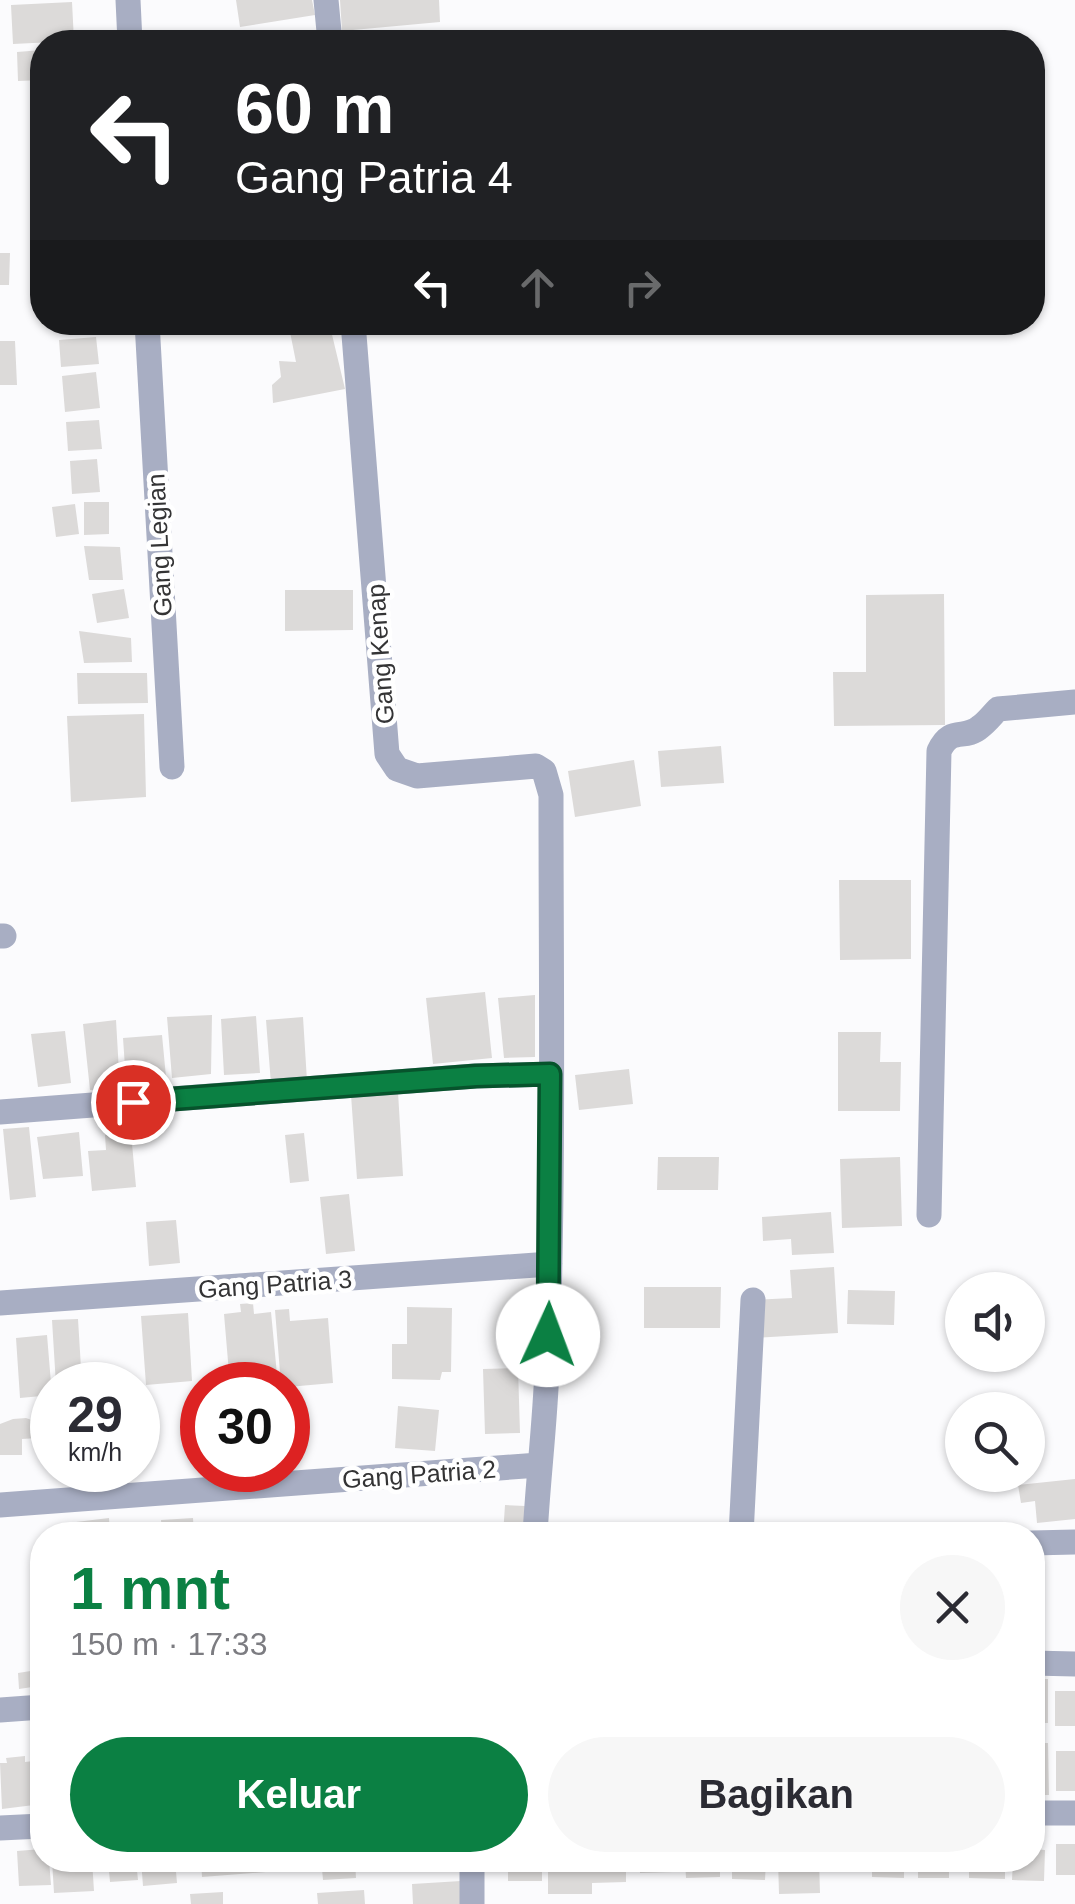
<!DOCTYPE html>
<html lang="id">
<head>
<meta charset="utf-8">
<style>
  body { margin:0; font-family:Helvetica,sans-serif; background:#f7f7f7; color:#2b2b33; height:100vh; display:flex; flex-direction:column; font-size:38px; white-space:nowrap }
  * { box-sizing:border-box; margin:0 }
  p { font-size:32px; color:#7c7c81 }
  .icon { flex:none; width:55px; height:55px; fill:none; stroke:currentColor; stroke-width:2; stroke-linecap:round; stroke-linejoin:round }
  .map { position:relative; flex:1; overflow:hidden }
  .side { position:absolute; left:30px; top:1522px; width:1015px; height:350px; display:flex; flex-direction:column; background:#fff; border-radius:40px; box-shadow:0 2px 8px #0004 }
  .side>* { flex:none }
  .top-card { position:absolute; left:30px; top:30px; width:1015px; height:305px; border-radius:40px; box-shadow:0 2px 8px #0004; background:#202124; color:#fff; overflow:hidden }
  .tools { position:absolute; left:945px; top:1272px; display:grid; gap:20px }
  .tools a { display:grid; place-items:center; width:100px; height:100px; border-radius:50%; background:#fff; box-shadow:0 2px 8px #0004; font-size:50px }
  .speed { position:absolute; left:30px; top:1362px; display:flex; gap:20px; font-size:50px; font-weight:700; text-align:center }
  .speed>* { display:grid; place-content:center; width:130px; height:130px; border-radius:50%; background:#fff; box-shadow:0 2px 8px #0004; line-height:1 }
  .speed small { font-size:25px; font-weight:400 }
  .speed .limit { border:15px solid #d22; background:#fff; color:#111 }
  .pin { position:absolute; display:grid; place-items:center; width:85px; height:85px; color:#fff; margin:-42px; border:5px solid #fff; border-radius:50%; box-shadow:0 2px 10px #0007 }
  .me { position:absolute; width:110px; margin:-55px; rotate:2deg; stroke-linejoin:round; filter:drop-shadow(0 0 8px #0008) }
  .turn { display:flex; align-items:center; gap:35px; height:210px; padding:0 40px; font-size:45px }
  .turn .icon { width:130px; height:130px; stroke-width:2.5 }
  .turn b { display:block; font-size:70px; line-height:85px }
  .lanes { display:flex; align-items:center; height:95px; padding:0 40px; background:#0003; justify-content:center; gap:50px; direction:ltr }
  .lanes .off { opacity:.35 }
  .round { display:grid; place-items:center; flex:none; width:105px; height:105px; border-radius:52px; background:#f7f7f7 }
  .overview { display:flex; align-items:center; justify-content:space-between; height:170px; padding:0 40px }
  h1 { font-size:60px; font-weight:800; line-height:75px; color:#0b8043 }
  .action { display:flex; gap:20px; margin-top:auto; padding:20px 40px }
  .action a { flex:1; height:115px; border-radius:60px; background:#0b8043; color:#fff; font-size:40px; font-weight:800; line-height:115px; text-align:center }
  .action a+a { background:#f7f7f7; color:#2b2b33 }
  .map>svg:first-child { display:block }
  .building { fill:#dcdad9 }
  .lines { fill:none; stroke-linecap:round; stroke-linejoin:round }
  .minor { stroke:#a8aec3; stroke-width:25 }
  .route-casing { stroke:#07532c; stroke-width:25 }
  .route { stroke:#0b8043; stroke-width:18 }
  .labels { text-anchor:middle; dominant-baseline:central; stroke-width:9; stroke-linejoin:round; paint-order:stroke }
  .street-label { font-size:25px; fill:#343435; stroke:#fff }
</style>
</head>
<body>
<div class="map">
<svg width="1075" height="1904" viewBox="0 0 1075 1904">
  <rect width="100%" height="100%" fill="#fbfbfd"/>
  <!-- building -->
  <path class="building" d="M 236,0 L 312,0 L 315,15 L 240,27 Z
    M 340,0 L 439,0 L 440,22 L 342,31 Z
    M 72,2 L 74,41 L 13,44 L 11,5 Z
    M 42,50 L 42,80 L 18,81 L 17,52 Z
    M 0,253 L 10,253 L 9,285 L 0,285 Z
    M 288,322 L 329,322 L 345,389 L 273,403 L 272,385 L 281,377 L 279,361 L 296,362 Z
    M 96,337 L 99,364 L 61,367 L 59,340 Z
    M 0,341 L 15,341 L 17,385 L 0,385 Z
    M 96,372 L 100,408 L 65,412 L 62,376 Z
    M 99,420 L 102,449 L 68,451 L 66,422 Z
    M 97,459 L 100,492 L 72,494 L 70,461 Z
    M 84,502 L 109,502 L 109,534 L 84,535 Z
    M 75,504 L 79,534 L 56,537 L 52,507 Z
    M 84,546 L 120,547 L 123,580 L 89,580 Z
    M 124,589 L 129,618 L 97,623 L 92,594 Z
    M 285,590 L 353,590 L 353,630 L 285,631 Z
    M 944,594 L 945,725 L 834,726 L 833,672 L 866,672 L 866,595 Z
    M 79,631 L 131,638 L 132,662 L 84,663 Z
    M 77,673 L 147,673 L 148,703 L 78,704 Z
    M 144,714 L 146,797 L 71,802 L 67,716 Z
    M 721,746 L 724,783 L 661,787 L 658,751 Z
    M 634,760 L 641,806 L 575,817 L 568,771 Z
    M 839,880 L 911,880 L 911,959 L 840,960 Z
    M 485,992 L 492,1058 L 433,1064 L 426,998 Z
    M 535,995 L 535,1057 L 504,1058 L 498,998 Z
    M 212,1015 L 211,1074 L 172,1078 L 167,1017 Z
    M 256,1016 L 260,1073 L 224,1075 L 221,1019 Z
    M 303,1017 L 307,1081 L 271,1084 L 266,1020 Z
    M 116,1020 L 120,1089 L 90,1090 L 83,1024 Z
    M 65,1031 L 71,1083 L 38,1087 L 31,1034 Z
    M 838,1032 L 881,1032 L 880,1062 L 901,1062 L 900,1111 L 838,1111 Z
    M 162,1035 L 166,1077 L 126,1082 L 123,1038 Z
    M 629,1069 L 633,1104 L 579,1110 L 575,1075 Z
    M 398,1092 L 403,1176 L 357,1179 L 351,1095 Z
    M 29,1127 L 36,1197 L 10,1200 L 3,1129 Z
    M 79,1132 L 83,1176 L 43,1179 L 37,1137 Z
    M 131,1133 L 136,1187 L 92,1191 L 88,1151 L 106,1150 L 105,1135 Z
    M 304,1133 L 309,1181 L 290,1183 L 285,1135 Z
    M 658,1157 L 719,1157 L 718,1190 L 657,1190 Z
    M 900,1157 L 902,1226 L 842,1228 L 840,1159 Z
    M 349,1194 L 355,1251 L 326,1254 L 320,1197 Z
    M 831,1212 L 834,1253 L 792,1255 L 791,1239 L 763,1241 L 762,1217 Z
    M 176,1220 L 180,1263 L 149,1266 L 146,1222 Z
    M 834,1267 L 838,1333 L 755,1338 L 753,1300 L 792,1298 L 790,1270 Z
    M 644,1287 L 721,1287 L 720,1328 L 644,1328 Z
    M 848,1290 L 895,1291 L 894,1325 L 847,1324 Z
    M 253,1303 L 254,1314 L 271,1312 L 278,1385 L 230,1385 L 224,1314 L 241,1312 L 240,1304 Z
    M 407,1307 L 452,1308 L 451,1372 L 442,1372 L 440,1380 L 392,1379 L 392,1344 L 407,1344 Z
    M 289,1309 L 290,1321 L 328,1318 L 333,1383 L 288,1387 L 281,1385 L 275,1310 Z
    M 188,1313 L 192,1381 L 146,1385 L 141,1316 Z
    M 78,1319 L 81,1368 L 95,1367 L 96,1382 L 56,1385 L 52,1320 Z
    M 47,1335 L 52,1395 L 20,1398 L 16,1338 Z
    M 518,1368 L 520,1433 L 485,1434 L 483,1369 Z
    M 398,1406 L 439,1410 L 435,1451 L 395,1448 Z
    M 26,1418 L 37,1422 L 37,1438 L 22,1439 L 22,1455 L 0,1455 L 0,1424 L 13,1419 Z
    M 1075,1479 L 1075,1519 L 1037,1523 L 1035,1501 L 1021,1503 L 1018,1485 Z
    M 505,1505 L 525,1506 L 524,1535 L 503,1535 Z
    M 109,1518 L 110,1535 L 77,1535 L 76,1522 Z
    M 193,1518 L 194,1535 L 162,1535 L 161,1520 Z
    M 157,1525 L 157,1535 L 121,1535 L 121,1527 Z
    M 37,1670 L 39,1686 L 19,1689 L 18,1673 Z
    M 1032,1679 L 1048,1679 L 1048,1723 L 1032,1723 Z
    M 1055,1691 L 1075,1691 L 1075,1726 L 1055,1726 Z
    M 1032,1743 L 1048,1743 L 1049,1795 L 1032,1795 Z
    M 1056,1751 L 1075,1751 L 1075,1791 L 1056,1791 Z
    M 25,1756 L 25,1762 L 42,1760 L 42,1804 L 2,1809 L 0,1763 L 7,1763 L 6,1758 Z
    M 1056,1844 L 1075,1844 L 1075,1875 L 1056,1875 Z
    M 42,1849 L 42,1860 L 49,1860 L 51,1885 L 19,1886 L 17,1851 Z
    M 1032,1849 L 1045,1850 L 1044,1881 L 1012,1880 L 1013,1860 L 1032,1860 Z
    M 52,1860 L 92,1860 L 94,1891 L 54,1893 Z
    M 108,1860 L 136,1860 L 138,1880 L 110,1882 Z
    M 141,1860 L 175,1860 L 177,1883 L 143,1886 Z
    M 201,1860 L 265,1860 L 266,1872 L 202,1877 Z
    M 289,1860 L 355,1860 L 356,1878 L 323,1880 L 322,1869 L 289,1870 Z
    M 508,1860 L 542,1860 L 542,1881 L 508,1881 Z
    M 548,1860 L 626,1860 L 626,1882 L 592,1883 L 592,1894 L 548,1894 Z
    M 640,1860 L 673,1860 L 674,1872 L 640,1873 Z
    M 685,1860 L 720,1860 L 720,1877 L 686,1878 Z
    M 732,1860 L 766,1860 L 765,1880 L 732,1879 Z
    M 778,1860 L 819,1860 L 820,1893 L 779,1894 Z
    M 828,1860 L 859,1860 L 859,1872 L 828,1872 Z
    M 872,1860 L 904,1860 L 904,1878 L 872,1877 Z
    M 918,1860 L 949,1860 L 949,1878 L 918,1878 Z
    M 969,1860 L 1005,1860 L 1005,1879 L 969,1878 Z
    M 461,1881 L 462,1904 L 413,1904 L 412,1884 Z
    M 364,1890 L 365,1904 L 318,1904 L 317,1893 Z
    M 223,1892 L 223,1904 L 191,1904 L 190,1894 Z"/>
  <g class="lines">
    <!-- minor -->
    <path class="minor" d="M 128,0 L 130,42
      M 326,0 L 330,42
      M 147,322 L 172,767
      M 353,322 L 387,754 L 397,769 L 417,776 L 536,766 L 544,771 L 551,795 C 551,986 554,1177 547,1368 C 545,1424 538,1479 535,1535
      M 0,936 L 4,936
      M 0,1112 L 475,1076 L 551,1074
      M 929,1215 L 939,751 C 951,725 964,741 980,727 C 987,722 992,715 998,709 L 1075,702
      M 0,1303 L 550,1264
      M 0,1505 L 539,1465
      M 741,1535 L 753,1300
      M 1032,1543 L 1075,1542
      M 1032,1663 L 1075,1664
      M 0,1710 L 42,1707
      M 1032,1813 L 1075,1813
      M 0,1828 L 42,1826
      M 472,1904 L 472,1860"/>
  </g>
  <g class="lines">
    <defs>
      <path id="route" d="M 133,1102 L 476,1076 L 550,1074 L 548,1335"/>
    </defs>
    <!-- route casing -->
    <use href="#route" class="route-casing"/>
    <!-- route -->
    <use href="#route" class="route"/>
  </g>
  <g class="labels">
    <!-- street labels -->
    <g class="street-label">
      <text transform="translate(159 545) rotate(-93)">Gang Legian</text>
      <text transform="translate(380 654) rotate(-94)">Gang Kenap</text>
      <text transform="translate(275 1284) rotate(-4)">Gang Patria 3</text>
      <text transform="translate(419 1474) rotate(-4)">Gang Patria 2</text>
    </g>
  </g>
</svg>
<div class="tools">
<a><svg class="icon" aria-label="sound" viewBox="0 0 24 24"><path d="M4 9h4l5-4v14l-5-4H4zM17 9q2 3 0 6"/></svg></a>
<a><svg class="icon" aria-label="search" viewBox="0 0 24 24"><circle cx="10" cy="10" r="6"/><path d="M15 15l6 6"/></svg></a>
</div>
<div class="speed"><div>29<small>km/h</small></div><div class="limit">30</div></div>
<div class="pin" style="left:133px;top:1102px;background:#d93025"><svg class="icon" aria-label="arrive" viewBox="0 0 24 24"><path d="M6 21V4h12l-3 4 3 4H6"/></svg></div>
<svg class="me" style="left:548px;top:1335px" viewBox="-20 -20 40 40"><circle r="19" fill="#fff"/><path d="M0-13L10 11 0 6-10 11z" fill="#0b8043"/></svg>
<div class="top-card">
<div class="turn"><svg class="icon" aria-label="left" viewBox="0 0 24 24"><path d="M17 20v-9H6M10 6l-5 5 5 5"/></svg><div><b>60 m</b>Gang Patria 4</div></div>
<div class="lanes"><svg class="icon" aria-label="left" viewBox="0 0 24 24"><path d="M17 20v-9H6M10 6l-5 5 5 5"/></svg><svg class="icon off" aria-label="ahead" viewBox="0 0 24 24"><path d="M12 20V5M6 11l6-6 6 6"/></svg><svg class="icon off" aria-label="right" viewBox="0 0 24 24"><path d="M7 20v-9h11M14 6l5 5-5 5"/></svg></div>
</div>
<section class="side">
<div class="overview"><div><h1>1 mnt</h1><p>150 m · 17:33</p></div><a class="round"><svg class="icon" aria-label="close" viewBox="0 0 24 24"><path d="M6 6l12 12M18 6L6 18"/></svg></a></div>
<div class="action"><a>Keluar</a><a>Bagikan</a></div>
</section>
</div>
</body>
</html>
